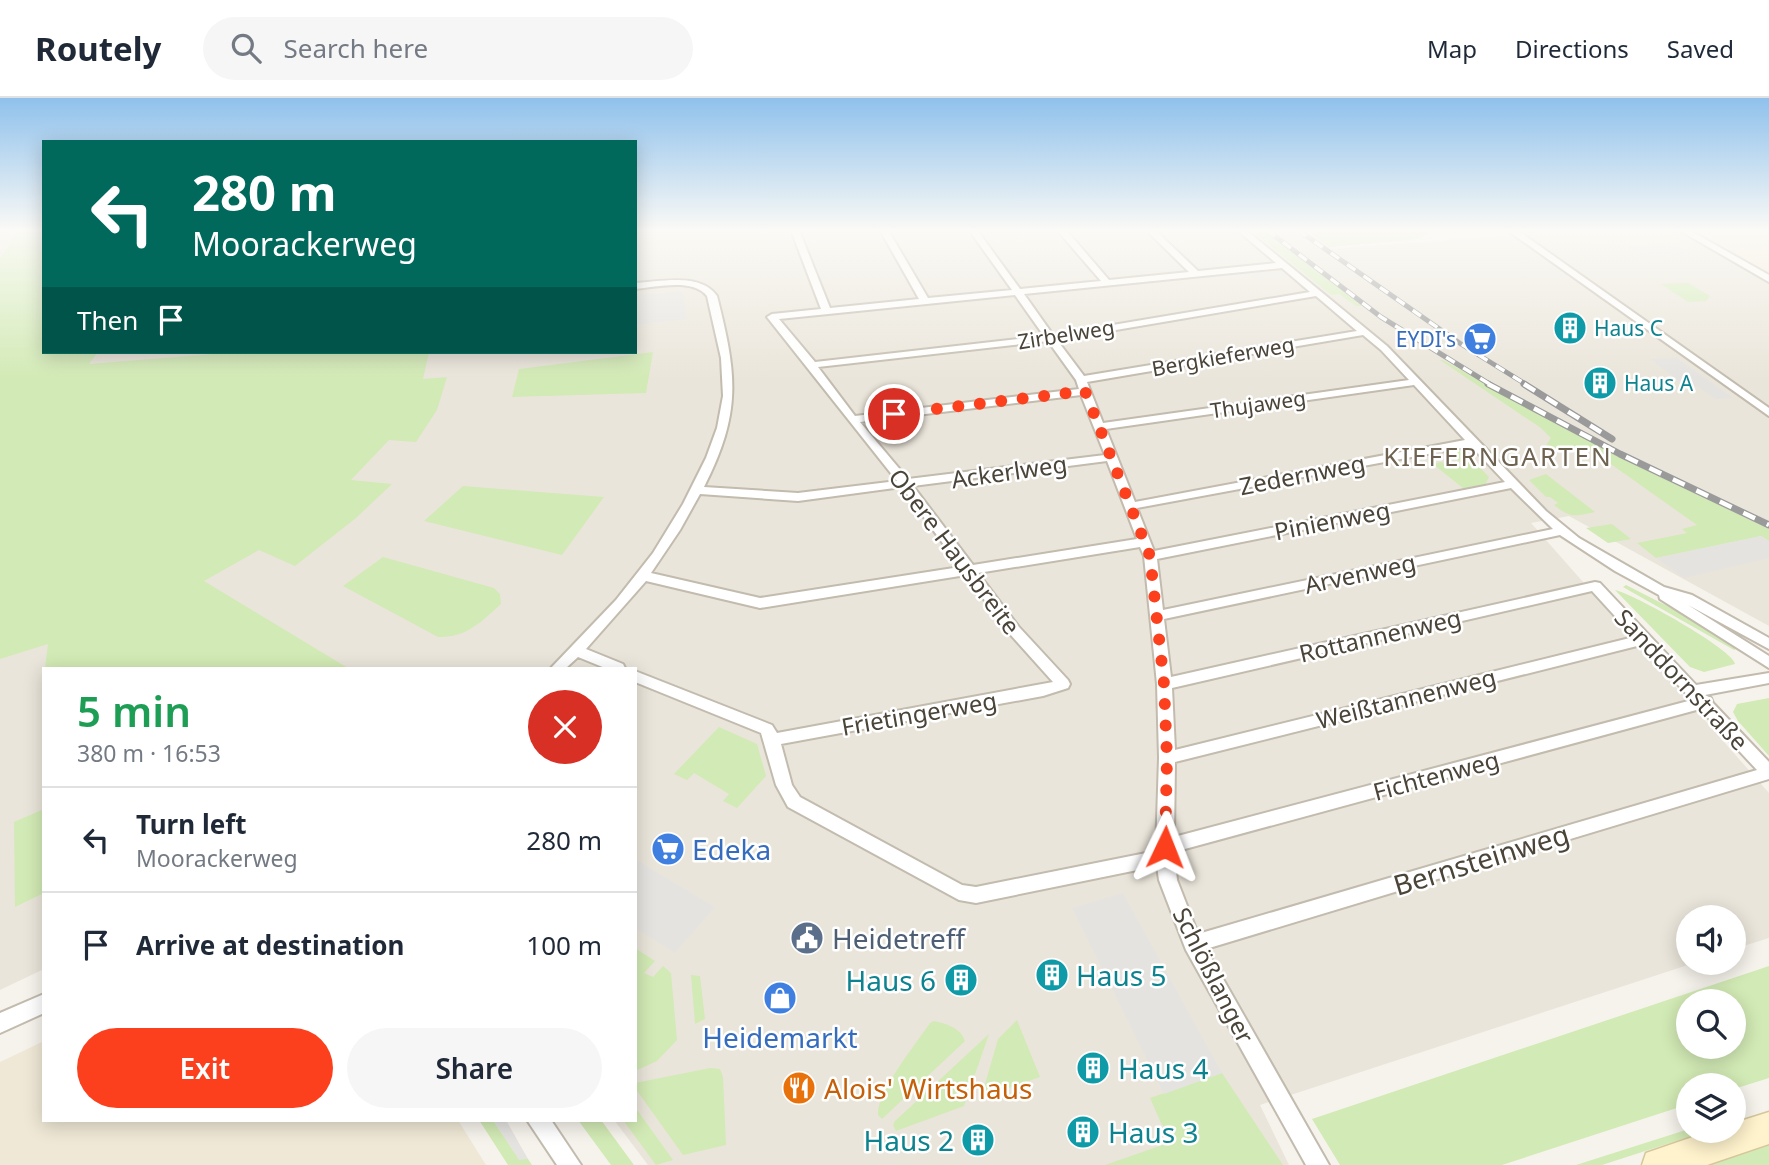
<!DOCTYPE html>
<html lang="en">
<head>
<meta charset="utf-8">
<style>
  body { margin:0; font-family:"Noto Sans",sans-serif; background:#f6f6f7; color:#1f2937; height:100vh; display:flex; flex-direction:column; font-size:26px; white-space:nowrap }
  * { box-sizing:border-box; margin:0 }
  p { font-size:23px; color:#747a83 }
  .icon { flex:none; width:38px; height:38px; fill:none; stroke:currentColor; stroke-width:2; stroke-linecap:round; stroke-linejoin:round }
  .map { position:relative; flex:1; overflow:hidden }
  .side { position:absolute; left:42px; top:569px; width:595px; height:455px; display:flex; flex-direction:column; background:#fff; border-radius:0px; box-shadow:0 4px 18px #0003 }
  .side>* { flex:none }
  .top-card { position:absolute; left:42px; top:42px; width:595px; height:214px; border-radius:0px; box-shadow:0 4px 18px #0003; background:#00695c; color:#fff; overflow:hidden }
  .controls { position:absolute; left:1676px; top:807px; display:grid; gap:14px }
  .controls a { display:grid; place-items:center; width:70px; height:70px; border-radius:50%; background:#fff; box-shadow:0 4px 18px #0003; font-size:35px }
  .pin { position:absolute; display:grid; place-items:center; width:60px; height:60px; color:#fff; margin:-30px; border:4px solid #fff; border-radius:50%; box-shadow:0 2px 7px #0007 }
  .me { position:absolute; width:77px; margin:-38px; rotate:2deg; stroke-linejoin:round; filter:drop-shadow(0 0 5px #0008) }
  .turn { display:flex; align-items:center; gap:24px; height:147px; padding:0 35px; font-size:32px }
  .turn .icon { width:91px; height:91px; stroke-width:2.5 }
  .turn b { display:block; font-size:49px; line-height:60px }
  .then { display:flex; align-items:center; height:66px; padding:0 35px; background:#0003; gap:14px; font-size:26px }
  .round { display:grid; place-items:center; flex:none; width:74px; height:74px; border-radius:37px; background:#f6f6f7 }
  .summary { display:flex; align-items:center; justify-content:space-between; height:119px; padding:0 35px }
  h1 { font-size:42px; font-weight:600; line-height:52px; color:#1e9e55 }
  .button { display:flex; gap:14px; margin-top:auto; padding:14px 35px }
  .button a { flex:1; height:80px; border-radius:42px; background:#fc3f1d; color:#fff; font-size:28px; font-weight:600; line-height:80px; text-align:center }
  .button a+a { background:#f6f6f7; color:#1f2937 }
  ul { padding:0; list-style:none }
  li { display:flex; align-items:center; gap:21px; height:105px; padding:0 35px; border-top:2px solid #e0e1e3 }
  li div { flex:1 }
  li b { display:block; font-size:26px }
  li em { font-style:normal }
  header { display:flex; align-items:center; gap:42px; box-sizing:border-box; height:98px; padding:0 35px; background:#fff; border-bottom:2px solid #e0e1e3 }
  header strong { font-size:33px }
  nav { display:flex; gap:38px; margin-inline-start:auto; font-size:24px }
  .search { width:490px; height:63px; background:#f6f6f7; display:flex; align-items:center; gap:18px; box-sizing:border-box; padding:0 24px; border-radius:38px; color:#747a83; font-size:26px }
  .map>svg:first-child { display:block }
  .residential { fill:#eae5da }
  .commercial { fill:#f7ead8 }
  .education { fill:#efe8d6 }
  .green { fill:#d2eab5; fill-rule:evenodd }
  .parking { fill:#e5e3e0 }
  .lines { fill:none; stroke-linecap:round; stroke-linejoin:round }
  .minor-casing { stroke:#c2bbae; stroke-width:4 }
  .secondary-casing { stroke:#d6c79b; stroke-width:3 }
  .minor { fill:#fff; fill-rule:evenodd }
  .secondary { fill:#fff3cd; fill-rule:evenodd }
  .rail-far1-casing { stroke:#9a9a9a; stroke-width:5 }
  .rail-casing { stroke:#9a9a9a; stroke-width:7 }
  .rail-far1 { stroke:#fff; stroke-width:3.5; stroke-dasharray:10; stroke-linecap:butt }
  .rail { stroke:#fff; stroke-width:4.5; stroke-dasharray:13; stroke-linecap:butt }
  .route { stroke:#fc3f1d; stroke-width:12; stroke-dasharray:0 21.6 }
  .labels { text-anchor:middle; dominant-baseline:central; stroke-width:5; stroke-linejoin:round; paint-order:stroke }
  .far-culture-label { font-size:21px; fill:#0d838f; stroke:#fff; text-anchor:start }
  .far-street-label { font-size:21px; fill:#4b4439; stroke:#fff }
  .far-shop-label { font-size:21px; fill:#366cbe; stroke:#fff; text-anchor:end }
  .street-label { font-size:24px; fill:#4b4439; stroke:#fff }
  .neighbourhood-label { font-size:26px; letter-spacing:2px; fill:#6e6250; stroke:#fff }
  .near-shop-label { font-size:28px; fill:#366cbe; stroke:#fff; text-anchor:start }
  .near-street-label { font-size:28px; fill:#4b4439; stroke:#fff }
  .near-service-label { font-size:28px; fill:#4e5e75; stroke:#fff; text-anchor:start }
  .near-culture-label { font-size:28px; fill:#0d838f; stroke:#fff; text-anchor:start }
  .near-food-label { font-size:28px; fill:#c56008; stroke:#fff; text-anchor:start }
</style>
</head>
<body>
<header>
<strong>Routely</strong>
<div class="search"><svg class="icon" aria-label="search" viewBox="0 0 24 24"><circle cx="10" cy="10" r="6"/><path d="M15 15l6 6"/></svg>Search here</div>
<nav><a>Map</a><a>Directions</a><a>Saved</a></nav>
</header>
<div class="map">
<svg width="1769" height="1067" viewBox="0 0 1769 1067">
  <rect width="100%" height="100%" fill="#f6f3ec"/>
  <!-- residential -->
  <path class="residential" d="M 0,132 L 44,132 L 44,254 L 635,254 L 635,132 L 1305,132 L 1331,151 L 1528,136 L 1523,132 L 1693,132 L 1769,175 L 1769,528 L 1569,418 L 1531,425 L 1769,695 L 1769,840 L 1734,851 L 1734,819 L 1689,819 L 1689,864 L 1694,865 L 1260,1007 L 1289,1067 L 648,1067 L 614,1022 L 635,1022 L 635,570 L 44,570 L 44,871 L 0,892 Z"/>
  <!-- commercial -->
  <path class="commercial" d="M 1693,132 L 1769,132 L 1769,175 Z"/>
  <!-- education -->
  <path class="education" d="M 1663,132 L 1684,145 L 1554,151 L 1528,133 Z
    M 44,943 L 44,1022 L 458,1022 L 486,1067 L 0,1067 L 0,964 Z"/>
  <!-- green -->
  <path class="green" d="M 18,132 L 44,132 L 44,254 L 98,254 L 89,266 L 238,254 L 429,254 L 423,281 L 447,279 L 437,312 L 416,344 L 389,342 L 351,382 L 392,386 L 356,420 L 295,468 L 259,452 L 204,483 L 348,570 L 45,570 L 48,546 L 0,561 L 0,161 Z
    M 1251,132 L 1263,132 L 1362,208 L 1356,208 L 1339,196 L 1331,197 Z
    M 1306,132 L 1434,132 L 1418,141 L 1329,149 Z
    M 1688,185 L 1710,198 L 1706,203 L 1688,204 L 1661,186 Z
    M 653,254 L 646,295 L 512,299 L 519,271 Z
    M 1440,262 L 1443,262 L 1615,357 L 1769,431 L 1769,443 L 1761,438 L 1656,460 L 1637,445 L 1687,435 L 1682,431 L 1697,427 L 1591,352 L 1576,354 L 1569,349 L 1550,353 L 1545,349 L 1551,340 L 1541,330 Z
    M 1454,350 L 1464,353 L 1489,379 L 1485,387 L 1464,391 L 1433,366 L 1442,364 L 1447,369 L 1464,368 L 1453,356 L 1447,356 L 1443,351 Z
    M 1546,376 L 1595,414 C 1575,418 1572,421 1554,407 L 1558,405 L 1550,399 L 1546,399 L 1529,382 Z
    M 463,388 L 604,399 L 562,457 L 424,423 Z
    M 1612,426 L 1631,441 L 1608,445 L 1586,430 Z
    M 383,459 L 494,490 L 500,496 L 501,506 C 481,524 466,540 438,539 L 343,488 Z
    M 1626,487 L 1677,513 L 1738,550 L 1734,552 L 1623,489 Z
    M 1615,492 C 1632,495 1734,552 1735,566 L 1704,574 L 1690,569 Z
    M 1769,600 L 1769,658 L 1738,623 L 1733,614 L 1737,606 Z
    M 719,629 L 757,646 L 766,678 L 737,710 L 723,703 L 729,696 L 694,675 L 687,682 L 674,676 Z
    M 44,711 L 44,795 L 15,809 L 14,724 Z
    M 635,850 L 655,863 L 644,875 L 653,879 L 663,868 L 671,875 L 677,942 L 657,963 L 635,973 Z
    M 1769,868 L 1769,980 L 1734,991 L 1734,987 L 1689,987 L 1689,1006 L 1502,1067 L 1340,1067 L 1312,1021 ZM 1689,903 L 1734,903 L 1734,948 L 1689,948 Z
    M 691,877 L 700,878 L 705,921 L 695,926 Z
    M 1017,922 L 1040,979 L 981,1000 L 998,941 Z
    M 934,923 C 947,926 961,930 965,943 L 882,1021 L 878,1017 C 877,993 916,946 930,925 Z
    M 989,936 L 964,1008 L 896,1033 L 893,1027 L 895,1023 Z
    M 710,970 L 720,971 L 723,979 L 726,1047 L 683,1057 L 635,990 L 635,985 Z
    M 1222,975 L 1283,1067 L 1105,1067 L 1174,1043 L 1161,1025 L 1150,1000 Z
    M 635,1009 L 673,1062 L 656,1067 L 623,1022 L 635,1022 Z
    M 479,1022 L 493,1022 L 519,1061 L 528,1061 L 532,1067 L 508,1067 Z
    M 578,1022 L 601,1022 L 634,1067 L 611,1067 Z
    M 1689,1031 L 1707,1033 L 1602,1067 L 1576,1067 Z
    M 1769,1046 L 1769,1067 L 1705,1067 Z"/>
  <!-- parking -->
  <path class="parking" d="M 1674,147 L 1692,157 L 1645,159 L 1629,149 Z
    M 683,193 L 687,221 L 635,227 L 635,198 Z
    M 1677,260 L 1733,300 L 1715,301 L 1697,288 L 1687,289 L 1650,261 Z
    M 1761,438 L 1769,443 L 1769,460 L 1684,480 L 1656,460 Z
    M 635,761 L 715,809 L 675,855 L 635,830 Z
    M 1123,795 L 1222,975 L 1164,996 L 1072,810 Z
    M 493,1022 L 506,1022 L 528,1061 L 519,1062 Z"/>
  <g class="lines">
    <defs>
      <path id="minor" d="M 791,132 L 799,132 L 830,210 L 919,201 L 880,132 L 888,132 L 928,200 L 1012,192 L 969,132 L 977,132 L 1020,191 L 1101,183 L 1057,132 L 1066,132 L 1109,182 L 1189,174 L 1146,132 L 1155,132 L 1198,173 L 1276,165 L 1237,132 L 1246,132 L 1387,248 L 1546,413 L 1579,440 L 1664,489 L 1692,497 L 1769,540 L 1769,551 L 1688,507 L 1769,558 L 1769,570 L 1660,501 L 1659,497 L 1615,473 L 1560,437 L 1164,521 L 1171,579 L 1595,484 L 1600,485 L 1696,587 L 1769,575 L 1769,585 L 1705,597 L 1711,600 L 1713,605 L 1769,664 L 1769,681 L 1206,851 L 1329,1067 L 1306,1067 L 1186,852 L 1159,782 L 1157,768 L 976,805 L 959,802 L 788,709 L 776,687 L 761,635 L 635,584 L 635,573 L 772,627 L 777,635 L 1053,584 L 1009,535 L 966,477 L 760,510 L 646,483 L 586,551 L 623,566 L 625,570 L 605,570 L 578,559 L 566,570 L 551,570 L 616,502 L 653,455 L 683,406 L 706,360 L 717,330 L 723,298 L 721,260 L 707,198 C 693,180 656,189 635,191 L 635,185 C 660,184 700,174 717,198 C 737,277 742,314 704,389 L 798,395 L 897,383 L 767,219 L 772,216 L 821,211 ZM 1282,170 L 1310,194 L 1053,237 L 1024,196 ZM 1015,197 L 1044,238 L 815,264 L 779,221 ZM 1316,198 L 1357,233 L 1084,278 L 1057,242 ZM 1363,237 L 1381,252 L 1409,282 L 1103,325 L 1087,284 ZM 1048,243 L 1076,282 L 1079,291 L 855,318 L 818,269 ZM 1414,287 L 1465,342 L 1135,404 L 1106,331 ZM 1081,297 L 1105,357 L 908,381 L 860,324 ZM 1471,348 L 1505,384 L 1154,453 L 1137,410 ZM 1107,363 L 1137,441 L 973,467 L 913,388 ZM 902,389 L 960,469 L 760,500 L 651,475 L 680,432 L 700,396 L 798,403 ZM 1511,390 L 1553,431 L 1163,512 L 1157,461 ZM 1140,449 L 1144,458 L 1157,586 L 1159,660 L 1156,753 L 976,789 L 962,787 L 800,699 L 792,687 L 781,646 L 1043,598 L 1068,590 L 1070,586 L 1068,582 L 1019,529 L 978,475 ZM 1592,493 L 1634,539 L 1175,652 L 1172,590 ZM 1641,547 L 1692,602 L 1174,739 L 1175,664 ZM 1700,611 L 1757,672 L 1198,836 L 1177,782 L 1174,754 Z
        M 1507,132 L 1517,132 L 1769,310 L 1769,318 Z
        M 1679,132 L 1689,132 L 1769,177 L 1769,184 Z
        M 44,896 L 44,915 L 0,935 L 0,915 Z
        M 527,1022 L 551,1022 L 581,1067 L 557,1067 Z"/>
      <path id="secondary" d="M 1769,1014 L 1769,1046 L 1707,1067 L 1642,1067 L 1646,1055 L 1713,1032 L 1734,1032 L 1734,1025 Z"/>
    </defs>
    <!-- minor casing -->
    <use href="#minor" class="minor-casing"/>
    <!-- secondary casing -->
    <use href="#secondary" class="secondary-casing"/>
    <!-- minor -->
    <use href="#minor" class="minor"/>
    <!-- secondary -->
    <use href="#secondary" class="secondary"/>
    <defs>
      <path id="rail-far1" d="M 1267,132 L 1381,219 L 1491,287
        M 1298,132 L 1461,246 L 1527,287"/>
      <path id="rail" d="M 1488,286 L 1620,356 L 1769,427
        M 1524,286 L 1612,341"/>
    </defs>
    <!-- rail-far1 casing -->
    <use href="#rail-far1" class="rail-far1-casing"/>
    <!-- rail casing -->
    <use href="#rail" class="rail-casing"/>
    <!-- rail-far1 -->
    <use href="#rail-far1" class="rail-far1"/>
    <!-- rail -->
    <use href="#rail" class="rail"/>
  </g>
  <!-- sky -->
  <linearGradient id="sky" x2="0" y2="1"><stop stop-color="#8fc1ec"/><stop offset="0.47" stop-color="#fbfaf6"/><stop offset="1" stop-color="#fbfaf6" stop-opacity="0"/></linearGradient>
  <rect width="1769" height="282" fill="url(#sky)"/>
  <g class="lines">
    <!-- route -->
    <path class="route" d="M 894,316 L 1085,293 L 1150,458 L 1164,586 L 1167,660 L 1165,749"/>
  </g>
  <!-- icons -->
  <defs>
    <symbol id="building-disc" viewBox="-11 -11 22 22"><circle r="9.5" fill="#0f9aa8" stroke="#fff"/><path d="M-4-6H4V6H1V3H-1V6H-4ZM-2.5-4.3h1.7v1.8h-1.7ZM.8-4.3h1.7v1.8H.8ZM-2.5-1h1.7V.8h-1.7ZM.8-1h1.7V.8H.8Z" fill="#fff"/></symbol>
    <symbol id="supermarket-disc" viewBox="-11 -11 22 22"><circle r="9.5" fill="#3f7fe0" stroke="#fff"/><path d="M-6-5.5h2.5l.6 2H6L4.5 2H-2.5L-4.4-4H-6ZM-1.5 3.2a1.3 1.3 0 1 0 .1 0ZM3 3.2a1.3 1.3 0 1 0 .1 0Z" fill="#fff"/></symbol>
    <symbol id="civic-disc" viewBox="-11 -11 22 22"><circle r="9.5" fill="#5c6f8a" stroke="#fff"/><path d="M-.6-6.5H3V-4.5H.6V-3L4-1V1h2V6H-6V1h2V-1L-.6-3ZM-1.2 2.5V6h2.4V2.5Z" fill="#fff"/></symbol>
    <symbol id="shop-disc" viewBox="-11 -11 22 22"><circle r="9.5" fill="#3f7fe0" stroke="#fff"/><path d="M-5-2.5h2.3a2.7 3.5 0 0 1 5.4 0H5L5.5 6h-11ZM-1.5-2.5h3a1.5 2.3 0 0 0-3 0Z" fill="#fff"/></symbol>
    <symbol id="restaurant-disc" viewBox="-11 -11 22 22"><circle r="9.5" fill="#e8710a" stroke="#fff"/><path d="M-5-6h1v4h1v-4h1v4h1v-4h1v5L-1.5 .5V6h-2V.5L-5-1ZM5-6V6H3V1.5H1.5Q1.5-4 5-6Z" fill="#fff"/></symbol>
  </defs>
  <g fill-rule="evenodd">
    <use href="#building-disc" x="1551" y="211" width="38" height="38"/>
    <use href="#supermarket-disc" x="1461" y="222" width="38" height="38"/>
    <use href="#building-disc" x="1581" y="266" width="38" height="38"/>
    <use href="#supermarket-disc" x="649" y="732" width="38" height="38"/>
    <use href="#civic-disc" x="788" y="821" width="38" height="38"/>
    <use href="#building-disc" x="1033" y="858" width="38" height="38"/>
    <use href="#building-disc" x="942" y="863" width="38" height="38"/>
    <use href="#shop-disc" x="761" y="881" width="38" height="38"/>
    <use href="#building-disc" x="1074" y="951" width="38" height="38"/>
    <use href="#restaurant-disc" x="780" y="971" width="38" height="38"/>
    <use href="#building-disc" x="1064" y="1015" width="38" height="38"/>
    <use href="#building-disc" x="959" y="1023" width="38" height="38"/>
  </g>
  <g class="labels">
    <!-- far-culture labels -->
    <g class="far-culture-label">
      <text x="1594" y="230">Haus C</text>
      <text x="1624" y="285">Haus A</text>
    </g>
    <!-- far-street labels -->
    <g class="far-street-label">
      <text transform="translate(1066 236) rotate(-9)">Zirbelweg</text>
      <text transform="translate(1223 258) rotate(-10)">Bergkieferweg</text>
      <text transform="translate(1258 306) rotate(-8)">Thujaweg</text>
    </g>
    <!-- far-shop labels -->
    <g class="far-shop-label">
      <text x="1456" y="241">EYDI's</text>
    </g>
    <!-- street labels -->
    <g class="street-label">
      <text transform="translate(1009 373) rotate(-8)">Ackerlweg</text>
      <text transform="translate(1302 376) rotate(-11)">Zedernweg</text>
      <text transform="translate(1332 422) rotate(-11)">Pinienweg</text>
      <text transform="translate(955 453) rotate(53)">Obere Hausbreite</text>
      <text transform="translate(1360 475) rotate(-12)">Arvenweg</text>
      <text transform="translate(1380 537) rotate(-13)">Rottannenweg</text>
      <text transform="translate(1682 581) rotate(47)">Sanddornstraße</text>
      <text transform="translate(1406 600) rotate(-14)">Weißtannenweg</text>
      <text transform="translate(919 615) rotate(-10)">Frietingerweg</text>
      <text transform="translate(1436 677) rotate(-15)">Fichtenweg</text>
      <text transform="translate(1214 877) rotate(63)">Schlößlanger</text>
    </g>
    <!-- neighbourhood labels -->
    <g class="neighbourhood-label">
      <text x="1498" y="358">KIEFERNGARTEN</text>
    </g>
    <!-- near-shop labels -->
    <g class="near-shop-label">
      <text x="692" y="751">Edeka</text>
      <text x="780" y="939" text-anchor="middle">Heidemarkt</text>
    </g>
    <!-- near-street labels -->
    <g class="near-street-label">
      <text transform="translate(1481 761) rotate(-17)">Bernsteinweg</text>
    </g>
    <!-- near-service labels -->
    <g class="near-service-label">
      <text x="832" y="840">Heidetreff</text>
    </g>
    <!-- near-culture labels -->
    <g class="near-culture-label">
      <text x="1076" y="877">Haus 5</text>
      <text x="936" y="882" text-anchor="end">Haus 6</text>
      <text x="1118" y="970">Haus 4</text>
      <text x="1108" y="1034">Haus 3</text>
      <text x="954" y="1042" text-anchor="end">Haus 2</text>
    </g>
    <!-- near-food labels -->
    <g class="near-food-label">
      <text x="824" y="990">Alois' Wirtshaus</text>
    </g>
  </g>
</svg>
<div class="controls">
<a><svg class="icon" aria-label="sound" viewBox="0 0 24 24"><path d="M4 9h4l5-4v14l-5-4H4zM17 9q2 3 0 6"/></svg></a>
<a><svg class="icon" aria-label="search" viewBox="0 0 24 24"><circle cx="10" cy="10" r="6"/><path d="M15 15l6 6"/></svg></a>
<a><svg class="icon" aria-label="layers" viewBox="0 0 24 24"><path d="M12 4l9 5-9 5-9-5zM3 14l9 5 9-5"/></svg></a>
</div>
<div class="pin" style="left:894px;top:316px;background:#d93025"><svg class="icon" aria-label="arrive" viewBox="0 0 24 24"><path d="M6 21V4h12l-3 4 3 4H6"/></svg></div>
<svg class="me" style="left:1165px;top:749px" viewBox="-20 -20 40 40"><path d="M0-17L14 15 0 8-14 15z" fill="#fc3f1d" stroke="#fff" stroke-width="4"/></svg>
<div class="top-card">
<div class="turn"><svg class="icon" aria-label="left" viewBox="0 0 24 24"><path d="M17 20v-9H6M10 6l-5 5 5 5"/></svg><div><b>280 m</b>Moorackerweg</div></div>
<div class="then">Then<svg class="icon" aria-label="arrive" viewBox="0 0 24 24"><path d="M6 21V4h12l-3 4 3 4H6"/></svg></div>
</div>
<section class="side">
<div class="summary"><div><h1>5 min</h1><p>380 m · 16:53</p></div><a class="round" style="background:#d93025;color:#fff"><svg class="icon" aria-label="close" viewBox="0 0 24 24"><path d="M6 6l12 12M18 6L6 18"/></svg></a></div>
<ul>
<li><svg class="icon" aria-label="left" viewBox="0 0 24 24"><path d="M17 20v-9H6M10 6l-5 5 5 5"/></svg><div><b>Turn left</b><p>Moorackerweg</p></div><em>280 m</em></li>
<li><svg class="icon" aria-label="arrive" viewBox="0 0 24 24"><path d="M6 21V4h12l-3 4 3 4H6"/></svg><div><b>Arrive at destination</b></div><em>100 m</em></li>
</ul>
<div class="button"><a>Exit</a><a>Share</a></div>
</section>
</div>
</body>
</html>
